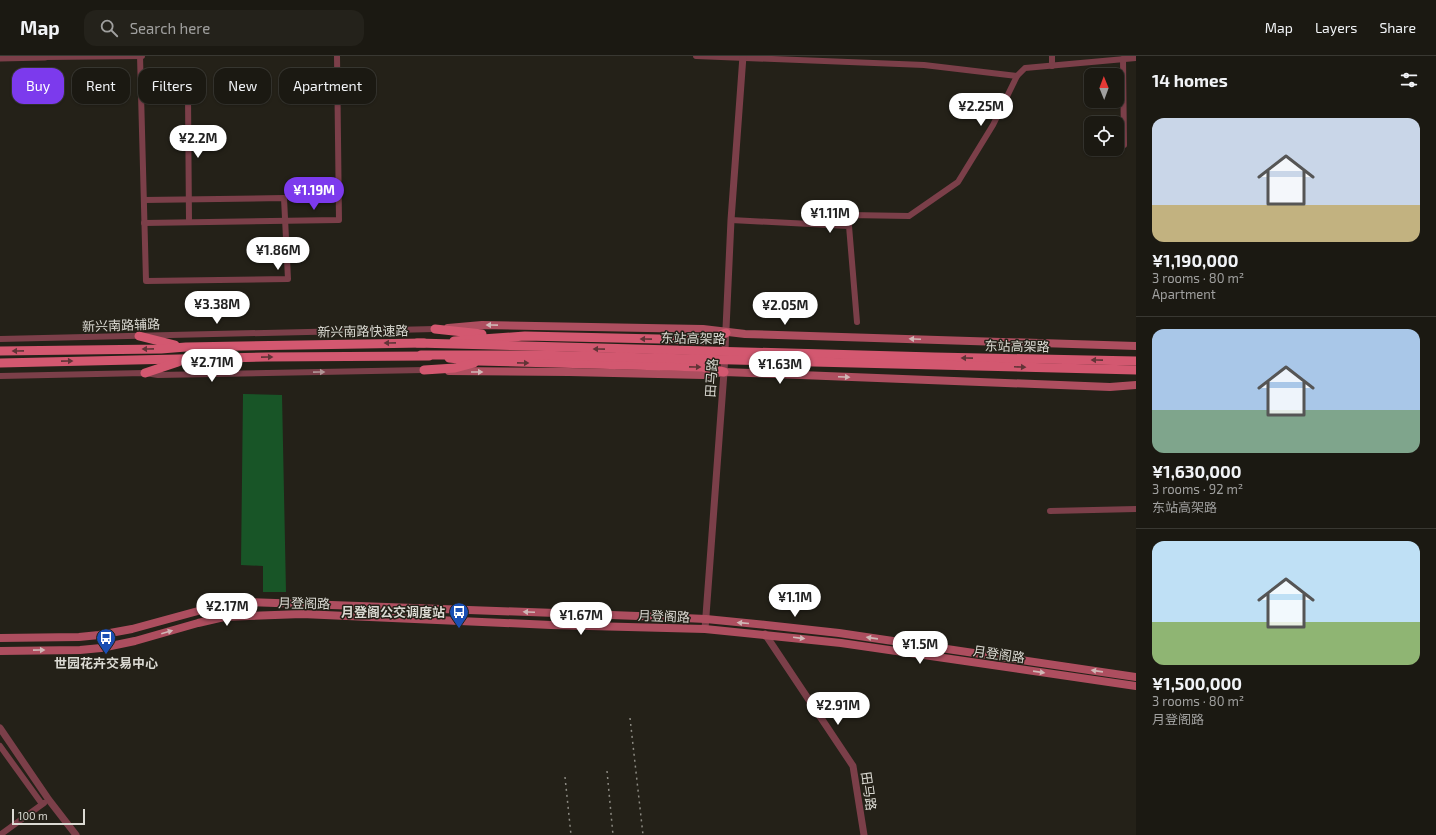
<!DOCTYPE html>
<meta charset="utf-8">
<style>
:root{--surface:#1b1912;--page:#24221b;--text:#f1f3f6;--muted:#a0a09f;--line:#393832;--accent:#7c3aed}
body{margin:0;font-family:"Exo 2","Noto Sans SC",sans-serif;background:var(--page);color:var(--text);height:100vh;display:flex;flex-direction:column;font-size:15px;white-space:nowrap}
*{box-sizing:border-box;margin:0}
p{font-size:13px;color:var(--muted)}
.icon{flex:none;width:22px;height:22px;fill:none;stroke:currentColor;stroke-width:2;stroke-linecap:round;stroke-linejoin:round}
.map{position:relative;flex:1;overflow:hidden}
.drawer{display:flex;flex-direction:column;background:var(--surface);width:300px}
.drawer>*{flex:none}
.guide{position:absolute;left:12px;top:12px;width:380px;height:36px;display:flex;gap:8px}
.needle{width:26px;rotate:359deg}
.fabs{position:absolute;left:1084px;top:12px;display:grid;gap:8px}
.fabs a{display:grid;place-items:center;width:40px;height:40px;border-radius:8px;background:var(--surface);box-shadow:0 1px 3px #0004,0 0 0 1px var(--line);font-size:20px}
.scale{position:absolute;left:12px;bottom:10px;width:73px;box-sizing:border-box;padding-left:4px;border:2px solid #dbdad3;border-top:0;font-size:11px;line-height:14px;white-space:nowrap;color:#dbdad3;-webkit-text-stroke:3px #242118;paint-order:stroke}
.price{position:absolute;translate:-50% -34px;padding:0 9px;border-radius:14px;background:#fff;color:#222;font-size:13px;line-height:26px;filter:drop-shadow(0 1px 2px #0008)}
.price::after{content:'';position:absolute;left:50%;top:24px;width:12px;height:9px;margin-left:-6px;background:inherit;clip-path:polygon(0 0,100% 0,50% 100%)}
.price.selected{background:var(--accent);color:#fff}
ul{padding:0;list-style:none}
li{display:grid;align-content:center;gap:8px;height:212px;padding:0 16px}
li+li{border-top:1px solid var(--line)}
li span{display:grid;place-items:center;height:124px;border-radius:12px;color:#555}
li>.icon{margin-inline-start:auto}
span .icon{width:72px;height:72px;fill:#fffc;stroke-width:1}
li b{font-size:17px}
h2{display:flex;justify-content:space-between;align-items:center;height:48px;padding:0 16px;font-size:17px}
.pill{padding:0 14px;border-radius:12px;background:var(--surface);box-shadow:0 1px 3px #0004,0 0 0 1px var(--line);font-size:14px;line-height:36px}
.pill.selected{background:var(--accent);color:#fff}
header{display:flex;align-items:center;gap:24px;box-sizing:border-box;height:56px;padding:0 20px;background:var(--surface);border-bottom:1px solid var(--line)}
header strong{font-size:19px}
nav{display:flex;gap:22px;margin-inline-start:auto;font-size:14px}
.search{width:280px;height:36px;background:var(--page);display:flex;align-items:center;gap:10px;box-sizing:border-box;padding:0 14px;border-radius:12px;color:var(--muted);font-size:15px}
main{display:flex;flex:1;min-height:0}
.map>svg:first-child{display:block}
.green{fill:#185527}
.lines{fill:none;stroke-linecap:round;stroke-linejoin:round}
.minor{stroke:#7b3f49;stroke-width:6}
.tertiary{stroke:#7b3f49;stroke-width:7}
.secondary{stroke:#ad4e5f;stroke-width:8}
.primary{stroke:#d35870;stroke-width:9}
.rail{stroke:#8c8a82;stroke-width:1.5;stroke-dasharray:2 4;stroke-linecap:butt}
.primary-bridge{stroke:#d35870;stroke-width:9}
.oneway{fill:#d0b7b6}
.oneway2{fill:#613437}
.oneway3{fill:#b09495}
.labels{text-anchor:middle;dominant-baseline:central;stroke-width:3;stroke-linejoin:round;paint-order:stroke}
.street-label{font-size:13px;fill:#dbdad3;stroke:#242118}
.poi-label{font-size:13px;font-weight:bold;fill:#dbdad3;stroke:#242118;text-anchor:end}
</style>
<header>
<strong>Map</strong>
<div class="search"><svg class="icon" aria-label="search" viewBox="0 0 24 24"><circle cx="10" cy="10" r="6"/><path d="M15 15l6 6"/></svg>Search here</div>
<nav><a>Map</a><a>Layers</a><a>Share</a></nav>
</header>
<main>
<div class="map">
<svg width="1136" height="779" viewBox="0 0 1136 779">
<rect width="100%" height="100%" fill="#242118"/>
<!-- green -->
<path class="green" d="M 243,338 L 282,339 L 286,536 L 263,536 L 263,510 L 241,509 Z"/>
<g class="lines">
<!-- minor -->
<g class="minor">
<path d="M 140,0 L 146,225 L 288,223 L 284,142 L 144,144"/>
<path d="M 696,0 L 924,9 L 1017,20"/>
<path d="M 1052,0 L 1052,10"/>
<path d="M 45,1 L 142,0"/>
<path d="M 1123,3 L 1124,89"/>
<path d="M 188,40 L 189,166"/>
<path d="M 731,164 L 849,170 L 857,266"/>
<path d="M 144,167 L 339,164 L 337,0"/>
<path d="M 849,170 L 849,159 L 909,160 L 958,126 L 993,69 L 1017,20 L 1025,12 L 1136,2"/>
<path d="M 0,283 L 435,273"/>
<path d="M 0,320 L 145,317 L 158,319 L 424,314"/>
<path d="M 1050,455 L 1136,453"/>
<path d="M 0,690 L 42,748"/>
<path d="M 0,779 L 44,747"/>
</g>
<!-- tertiary -->
<g class="tertiary">
<path d="M 0,2 L 45,1"/>
<path d="M 705,573 L 724,316 L 731,164 L 743,0"/>
<path d="M 765,578 L 853,710 L 864,779"/>
<path d="M 0,672 L 49,744 L 76,779"/>
</g>
<!-- secondary -->
<g class="secondary">
<path d="M 448,272 L 482,269 L 703,273 L 745,278 L 1136,290"/>
<path d="M 449,315 L 569,316 L 703,319 L 724,316 L 1110,331 L 1136,329"/>
<path d="M 0,582 L 79,581 L 99,579 L 132,573 L 209,552 L 231,548 L 250,546 L 304,548 L 638,560 L 706,563 L 766,569 L 839,577 L 1136,621"/>
<path d="M 0,595 L 80,594 L 101,592 L 135,585 L 198,567 L 224,561 L 302,558 L 551,569 L 705,573 L 841,587 L 1136,630"/>
</g>
<!-- primary -->
<g class="primary">
<path d="M 435,273 L 482,278"/>
<path d="M 139,280 L 175,289"/>
<path d="M 454,285 L 525,280 L 703,284 L 726,277"/>
<path d="M 0,295 L 161,293 L 186,291 L 424,287"/>
<path d="M 449,302 L 478,305 L 703,311 L 724,316"/>
<path d="M 0,307 L 266,301 L 429,300"/>
<path d="M 424,314 L 455,312 L 474,307"/>
<path d="M 145,317 L 178,306"/>
</g>
<!-- rail -->
<g class="rail">
<path d="M 630,662 L 643,779"/>
<path d="M 607,715 L 613,779"/>
<path d="M 565,721 L 571,779"/>
</g>
<!-- primary-bridge -->
<g class="primary-bridge">
<path d="M 417,287 L 934,301 L 1136,305"/>
<path d="M 421,299 L 535,299 L 1136,314"/>
</g>
</g>
<!-- one-way arrows -->
<defs><path id="oneway-solid" d="M-6-.8H1V-3.2L6.5 0L1 3.2V.8H-6Z"/></defs>
<g class="oneway">
<use href="#oneway-solid" transform="translate(492 269) rotate(-179)"/>
<use href="#oneway-solid" transform="translate(915 283) rotate(-178)"/>
<use href="#oneway-solid" transform="translate(477 316)"/>
<use href="#oneway-solid" transform="translate(844 321) rotate(2)"/>
<use href="#oneway-solid" transform="translate(529 556) rotate(-178)"/>
<use href="#oneway-solid" transform="translate(743 567) rotate(-175)"/>
<use href="#oneway-solid" transform="translate(167 576) rotate(-16)"/>
<use href="#oneway-solid" transform="translate(799 582) rotate(7)"/>
<use href="#oneway-solid" transform="translate(872 582) rotate(-172)"/>
<use href="#oneway-solid" transform="translate(39 594) rotate(-1)"/>
<use href="#oneway-solid" transform="translate(1097 615) rotate(-172)"/>
<use href="#oneway-solid" transform="translate(1039 616) rotate(8)"/>
</g>
<g class="oneway2">
<use href="#oneway-solid" transform="translate(646 283) rotate(-179)"/>
<use href="#oneway-solid" transform="translate(390 287) rotate(179)"/>
<use href="#oneway-solid" transform="translate(148 293) rotate(179)"/>
<use href="#oneway-solid" transform="translate(599 293) rotate(-179)"/>
<use href="#oneway-solid" transform="translate(18 295) rotate(179)"/>
<use href="#oneway-solid" transform="translate(267 301) rotate(-1)"/>
<use href="#oneway-solid" transform="translate(967 302) rotate(-179)"/>
<use href="#oneway-solid" transform="translate(1097 304) rotate(-179)"/>
<use href="#oneway-solid" transform="translate(67 305) rotate(-1)"/>
<use href="#oneway-solid" transform="translate(523 307) rotate(1)"/>
<use href="#oneway-solid" transform="translate(695 311) rotate(1)"/>
<use href="#oneway-solid" transform="translate(1020 311) rotate(2)"/>
</g>
<use class="oneway3" href="#oneway-solid" transform="translate(319 316) rotate(-1)"/>
<!-- icons -->
<defs>
<g id="bus-pin" transform="scale(1)"><path d="M0 17L-7.5 6A9.5 9.5 0 1 1 7.5 6Z" fill="#1a4fb4" stroke="#242118"/><path d="M-5-6H5V4H4V6H2V4H-2V6H-4V4H-5ZM-3.5-4V0h7V-4ZM-3.5 1.2v1.5H-2V1.2ZM2 1.2v1.5H3.5V1.2Z" fill="#fff"/></g>
</defs>
<g fill-rule="evenodd">
<use href="#bus-pin" x="459" y="556"/>
<use href="#bus-pin" x="106" y="582"/>
</g>
<g class="labels">
<!-- street labels -->
<g class="street-label">
<text transform="translate(121 269) rotate(-2)">新兴南路辅路</text>
<text transform="translate(363 275) rotate(-1)">新兴南路快速路</text>
<text transform="translate(693 282) rotate(1)">东站高架路</text>
<text transform="translate(1017 290) rotate(1)">东站高架路</text>
<text transform="translate(711 322) rotate(-86)">田马路</text>
<text transform="translate(304 547) rotate(1)">月登阁路</text>
<text transform="translate(664 560) rotate(2)">月登阁路</text>
<text transform="translate(999 598) rotate(8)">月登阁路</text>
<text transform="translate(869 735) rotate(82)">田马路</text>
</g>
<!-- poi labels -->
<g class="poi-label">
<text x="445" y="556">月登阁公交调度站</text>
<text x="106" y="607" text-anchor="middle">世园花卉交易中心</text>
</g>
</g>
</svg>
<div class="fabs">
<a><svg class="needle" viewBox="-14 -14 28 28"><path d="M0-13l5 13h-10z" fill="#e53935"/><path d="M0 13l5-13h-10z" fill="#a0a09f"/></svg></a>
<a><svg class="icon" aria-label="locate" viewBox="0 0 24 24"><circle cx="12" cy="12" r="6"/><path d="M12 2v4M12 18v4M2 12h4M18 12h4"/></svg></a>
</div>
<div class="scale">100 m</div>
<b class="price" style="left:981px;top:71px">¥2.25M</b>
<b class="price" style="left:198px;top:103px">¥2.2M</b>
<b class="price selected" style="left:314px;top:155px">¥1.19M</b>
<b class="price" style="left:830px;top:178px">¥1.11M</b>
<b class="price" style="left:278px;top:215px">¥1.86M</b>
<b class="price" style="left:217px;top:269px">¥3.38M</b>
<b class="price" style="left:785px;top:270px">¥2.05M</b>
<b class="price" style="left:212px;top:327px">¥2.71M</b>
<b class="price" style="left:780px;top:329px">¥1.63M</b>
<b class="price" style="left:795px;top:562px">¥1.1M</b>
<b class="price" style="left:227px;top:571px">¥2.17M</b>
<b class="price" style="left:581px;top:580px">¥1.67M</b>
<b class="price" style="left:920px;top:609px">¥1.5M</b>
<b class="price" style="left:838px;top:670px">¥2.91M</b>
<div class="guide">
<a class="pill selected">Buy</a>
<a class="pill">Rent</a>
<a class="pill">Filters</a>
<a class="pill">New</a>
<a class="pill">Apartment</a>
</div>
</div>
<section class="drawer">
<h2>14 homes<svg class="icon" aria-label="filters" viewBox="0 0 24 24"><path d="M4 7h16M4 17h16"/><circle cx="9" cy="7" r="2"/><circle cx="15" cy="17" r="2"/></svg></h2>
<ul>
<li><span style="background:linear-gradient(#c9d6e8 70%,#c2b280 0)"><svg class="icon" aria-label="home" viewBox="0 0 24 24"><path d="M3 11l9-7 9 7M6 9v11h12V9"/></svg></span><div><b>¥1,190,000</b><p>3 rooms · 80 m²</p><p>Apartment</p></div></li>
<li><span style="background:linear-gradient(#a9c7e8 65%,#7fa58c 0)"><svg class="icon" aria-label="home" viewBox="0 0 24 24"><path d="M3 11l9-7 9 7M6 9v11h12V9"/></svg></span><div><b>¥1,630,000</b><p>3 rooms · 92 m²</p><p>东站高架路</p></div></li>
<li><span style="background:linear-gradient(#bfe0f5 65%,#8fb573 0)"><svg class="icon" aria-label="home" viewBox="0 0 24 24"><path d="M3 11l9-7 9 7M6 9v11h12V9"/></svg></span><div><b>¥1,500,000</b><p>3 rooms · 80 m²</p><p>月登阁路</p></div></li>
</ul>
</section>
</main>
